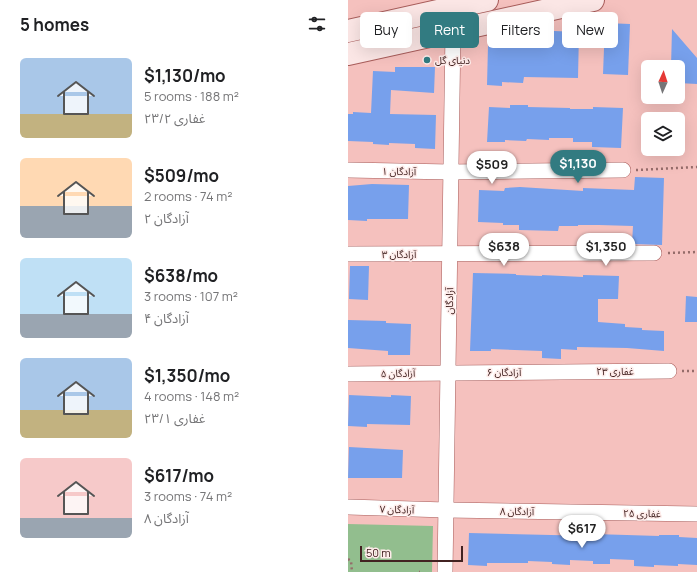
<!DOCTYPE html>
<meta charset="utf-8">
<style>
:root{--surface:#fff;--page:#f6f6f6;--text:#202124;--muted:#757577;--accent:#327b81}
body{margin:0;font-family:Manrope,"Noto Sans Arabic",sans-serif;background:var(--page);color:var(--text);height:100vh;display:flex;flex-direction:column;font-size:15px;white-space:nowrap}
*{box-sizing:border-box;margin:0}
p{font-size:13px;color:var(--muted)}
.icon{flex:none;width:22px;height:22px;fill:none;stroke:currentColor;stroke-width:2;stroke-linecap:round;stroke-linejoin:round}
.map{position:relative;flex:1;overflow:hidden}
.sheet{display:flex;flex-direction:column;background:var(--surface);width:348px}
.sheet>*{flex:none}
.hud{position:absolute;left:12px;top:12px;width:277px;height:36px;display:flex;gap:8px}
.needle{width:26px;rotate:3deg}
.fabs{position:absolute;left:293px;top:60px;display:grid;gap:8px}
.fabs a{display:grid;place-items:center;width:44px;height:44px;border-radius:6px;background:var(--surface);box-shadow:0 4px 16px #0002;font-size:20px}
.scale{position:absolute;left:12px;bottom:10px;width:103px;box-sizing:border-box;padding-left:4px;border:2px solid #422221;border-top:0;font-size:11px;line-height:14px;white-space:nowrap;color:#422221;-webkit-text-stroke:3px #feecea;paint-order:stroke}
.price{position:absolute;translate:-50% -34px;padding:0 9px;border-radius:14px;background:#fff;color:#222;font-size:13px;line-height:26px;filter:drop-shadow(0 1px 2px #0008)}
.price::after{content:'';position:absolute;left:50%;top:24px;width:12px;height:9px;margin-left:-6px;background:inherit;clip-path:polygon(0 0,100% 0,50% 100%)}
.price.on{background:var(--accent);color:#fff}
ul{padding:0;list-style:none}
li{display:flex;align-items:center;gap:12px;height:100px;padding:0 20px}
li span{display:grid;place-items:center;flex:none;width:112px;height:80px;border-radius:6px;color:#555}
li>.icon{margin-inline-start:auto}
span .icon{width:48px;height:48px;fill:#fffc;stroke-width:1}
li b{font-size:17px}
h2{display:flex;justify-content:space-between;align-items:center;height:48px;padding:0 20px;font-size:17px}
.pill{padding:0 14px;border-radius:6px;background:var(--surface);box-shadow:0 4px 16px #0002;font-size:14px;line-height:36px}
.pill.on{background:var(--accent);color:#fff}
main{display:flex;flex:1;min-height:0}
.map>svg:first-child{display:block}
.green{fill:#92be8e}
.building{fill:#77a0ec}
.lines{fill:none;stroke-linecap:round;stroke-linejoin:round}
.street-casing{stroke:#a85c5a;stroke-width:16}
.secondary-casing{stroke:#a85c5a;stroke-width:24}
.path{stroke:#956c6a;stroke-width:2.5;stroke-dasharray:2 3;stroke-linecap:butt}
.street{stroke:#fff;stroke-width:15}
.secondary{stroke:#fbe6e5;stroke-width:22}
.poi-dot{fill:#327b81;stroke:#feecea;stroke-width:1.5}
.labels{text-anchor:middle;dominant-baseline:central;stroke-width:3;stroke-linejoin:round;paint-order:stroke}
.poi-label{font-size:10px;fill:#422221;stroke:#feecea;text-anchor:start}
.street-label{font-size:10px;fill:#422221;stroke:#feecea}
</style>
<main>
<section class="sheet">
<h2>5 homes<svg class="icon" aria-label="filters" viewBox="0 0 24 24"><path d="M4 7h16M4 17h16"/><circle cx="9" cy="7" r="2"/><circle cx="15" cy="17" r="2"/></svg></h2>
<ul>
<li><span style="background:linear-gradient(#a9c7e8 70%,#c2b280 0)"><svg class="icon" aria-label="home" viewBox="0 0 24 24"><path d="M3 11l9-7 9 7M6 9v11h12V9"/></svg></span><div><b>$1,130/mo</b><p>5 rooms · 188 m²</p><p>غفاری ۲۳/۲</p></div></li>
<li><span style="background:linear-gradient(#ffd9b3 60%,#9aa5b1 0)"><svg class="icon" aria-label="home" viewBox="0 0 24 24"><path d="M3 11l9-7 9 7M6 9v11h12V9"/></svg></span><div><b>$509/mo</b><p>2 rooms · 74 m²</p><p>آزادگان ۲</p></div></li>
<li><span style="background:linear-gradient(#bfe0f5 70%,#9aa5b1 0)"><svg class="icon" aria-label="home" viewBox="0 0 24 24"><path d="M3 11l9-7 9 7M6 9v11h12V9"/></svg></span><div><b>$638/mo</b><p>3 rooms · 107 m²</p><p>آزادگان ۴</p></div></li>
<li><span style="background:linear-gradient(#a9c7e8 65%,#c2b280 0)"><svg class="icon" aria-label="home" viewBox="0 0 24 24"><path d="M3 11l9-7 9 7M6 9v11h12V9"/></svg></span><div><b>$1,350/mo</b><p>4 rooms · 148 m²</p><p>غفاری ۲۳/۱</p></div></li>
<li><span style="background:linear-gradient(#f6c9c9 75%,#9aa5b1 0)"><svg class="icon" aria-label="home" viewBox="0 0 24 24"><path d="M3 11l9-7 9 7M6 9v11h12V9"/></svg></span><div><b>$617/mo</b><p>3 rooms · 74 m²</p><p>آزادگان ۸</p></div></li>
</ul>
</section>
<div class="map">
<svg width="349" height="572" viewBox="0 0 349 572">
<rect width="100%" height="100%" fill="#f5c1be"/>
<!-- green -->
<path class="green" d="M 0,524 L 85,526 L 84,572 L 0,572 Z"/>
<!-- building -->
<g class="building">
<path d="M 257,23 L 282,24 L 280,75 L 255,74 Z"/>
<path d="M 324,29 L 349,58 L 349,84 L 330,83 L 330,67 L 323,67 Z"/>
<path d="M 206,31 L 231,32 L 230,78 L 176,77 L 175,83 L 154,82 L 154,86 L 139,85 L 140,46 L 159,47 L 159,42 L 179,43 L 179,34 L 206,35 Z"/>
<path d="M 47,67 L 87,67 L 86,93 L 43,90 L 42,114 L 88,115 L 87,149 L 67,148 L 67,144 L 41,143 L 41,145 L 25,144 L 25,142 L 0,141 L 0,114 L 5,114 L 5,112 L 23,113 L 25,71 L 47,72 Z"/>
<path d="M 162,105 L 180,105 L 180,107 L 222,108 L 222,109 L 245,109 L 245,107 L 275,108 L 273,148 L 244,147 L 244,142 L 225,142 L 225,138 L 201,138 L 201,140 L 179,139 L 178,141 L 157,140 L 157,142 L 139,142 L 141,107 L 162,108 Z"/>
<path d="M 287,177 L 316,178 L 314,245 L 284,244 L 285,226 L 251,225 L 230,225 L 230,226 L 211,226 L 210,231 L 171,230 L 171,225 L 155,225 L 155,223 L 130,222 L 131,190 L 156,191 L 157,188 L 172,187 L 235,191 L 235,188 L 286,190 Z"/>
<path d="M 24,184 L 61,185 L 60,219 L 19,219 L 19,221 L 0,220 L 0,186 Z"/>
<path d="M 2,266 L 21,266 L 20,300 L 1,299 Z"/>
<path d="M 125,273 L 168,274 L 168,275 L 194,276 L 194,275 L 235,277 L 235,275 L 271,276 L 270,299 L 250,299 L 250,322 L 277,324 L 277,327 L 294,328 L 294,330 L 316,331 L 316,351 L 279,348 L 229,347 L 229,350 L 213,349 L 213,359 L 194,358 L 194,351 L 143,349 L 143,351 L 122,351 Z"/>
<path d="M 338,296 L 349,297 L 349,322 L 337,322 Z"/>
<path d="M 0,320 L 38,321 L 38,323 L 63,324 L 62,355 L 40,355 L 40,351 L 0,348 Z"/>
<path d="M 1,395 L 43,397 L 43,395 L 63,396 L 62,425 L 19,424 L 19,427 L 0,426 Z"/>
<path d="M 1,447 L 55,450 L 54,478 L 0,478 Z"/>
<path d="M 121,533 L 246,536 L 246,534 L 311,536 L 311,535 L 331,535 L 331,537 L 349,538 L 349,565 L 330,564 L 330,566 L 306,565 L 306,567 L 286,566 L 286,560 L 262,559 L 262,564 L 245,564 L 245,561 L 222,560 L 222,565 L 204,564 L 204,562 L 180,561 L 180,563 L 139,563 L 139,566 L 120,565 Z"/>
</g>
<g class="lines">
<!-- street casing -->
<g class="street-casing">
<g id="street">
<path d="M 0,170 L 103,172 L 275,170"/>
<path d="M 0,254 L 306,253"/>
<path d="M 0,374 L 321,371"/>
<path d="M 0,507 L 98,510 L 349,514"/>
<path d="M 97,572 L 105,30"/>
</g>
</g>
<!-- secondary casing -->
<g class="secondary-casing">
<g id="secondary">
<path d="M 0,31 L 139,0"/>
<path d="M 0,54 L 245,0"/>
</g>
</g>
<!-- path -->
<g class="path">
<path d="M 288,170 L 349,167"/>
<path d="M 320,253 L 349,252"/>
<path d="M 334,371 L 349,371"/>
<path d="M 0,559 L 3,561 L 4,572"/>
<path d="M 71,572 L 72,572"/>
</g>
<!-- street -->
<use href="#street" class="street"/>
<!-- secondary -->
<use href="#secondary" class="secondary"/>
</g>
<!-- markers -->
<circle class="poi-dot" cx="79" cy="60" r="4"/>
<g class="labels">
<!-- poi labels -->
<g class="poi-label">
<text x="87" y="60">دنیای گل</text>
</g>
<!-- street labels -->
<g class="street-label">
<text transform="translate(51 171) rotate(1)">آزادگان ۱</text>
<text x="51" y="254">آزادگان ۳</text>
<text transform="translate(101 301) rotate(-89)">آزادگان</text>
<text x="267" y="371">غفاری ۲۳</text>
<text x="156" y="372">آزادگان ۶</text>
<text transform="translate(50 373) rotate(-1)">آزادگان ۵</text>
<text transform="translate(49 509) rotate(2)">آزادگان ۷</text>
<text transform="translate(169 511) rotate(1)">آزادگان ۸</text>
<text transform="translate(294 513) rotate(1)">غفاری ۲۵</text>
</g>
</g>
</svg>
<div class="fabs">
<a><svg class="needle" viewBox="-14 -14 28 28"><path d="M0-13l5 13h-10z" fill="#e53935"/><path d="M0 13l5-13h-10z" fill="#757577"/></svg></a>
<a><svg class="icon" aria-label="layers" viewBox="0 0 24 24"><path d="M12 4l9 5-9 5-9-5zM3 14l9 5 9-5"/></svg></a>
</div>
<div class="scale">50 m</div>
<b class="price on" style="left:230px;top:184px">$1,130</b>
<b class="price" style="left:144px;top:185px">$509</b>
<b class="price" style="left:156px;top:267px">$638</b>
<b class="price" style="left:258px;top:267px">$1,350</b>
<b class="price" style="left:234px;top:549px">$617</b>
<div class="hud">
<a class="pill">Buy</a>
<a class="pill on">Rent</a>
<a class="pill">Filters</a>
<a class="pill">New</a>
</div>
</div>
</main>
